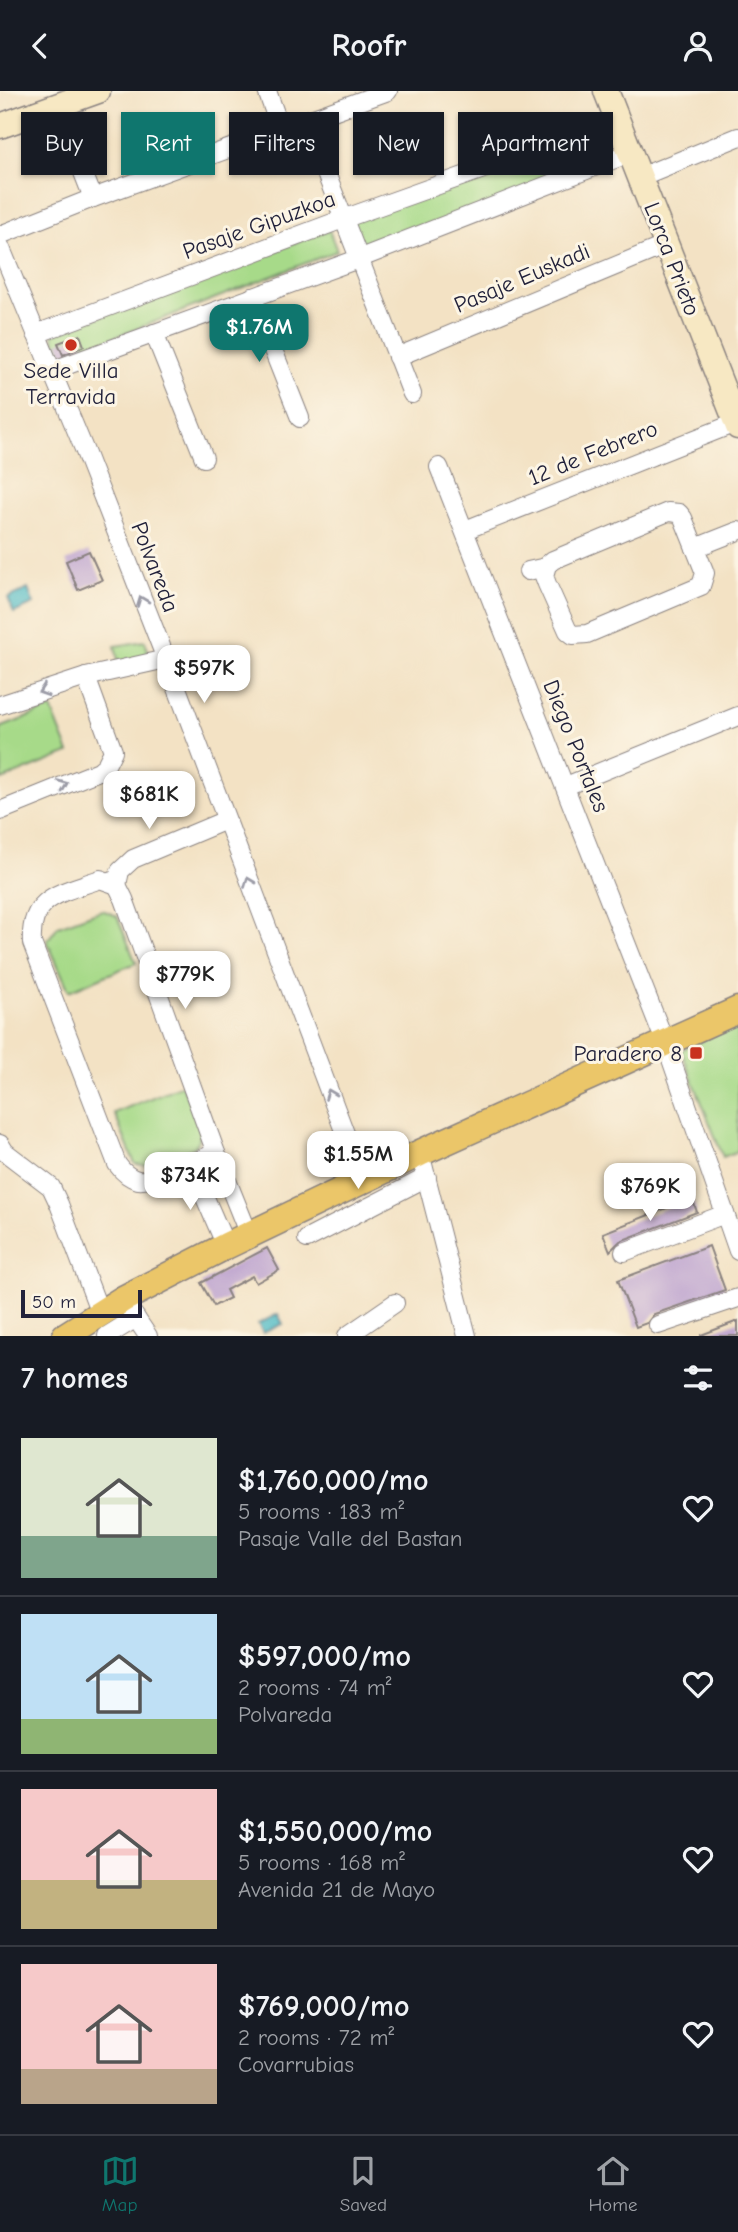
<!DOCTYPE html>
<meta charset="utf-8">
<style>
:root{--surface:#171b24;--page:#242831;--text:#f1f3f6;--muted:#9ea1a6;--line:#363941;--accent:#0f766e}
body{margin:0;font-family:"Comic Neue",sans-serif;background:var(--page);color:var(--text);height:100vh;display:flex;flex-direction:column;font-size:26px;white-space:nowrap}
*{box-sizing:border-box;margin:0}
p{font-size:23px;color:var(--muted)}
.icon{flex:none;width:38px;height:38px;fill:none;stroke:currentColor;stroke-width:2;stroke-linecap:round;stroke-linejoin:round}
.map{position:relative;height:1245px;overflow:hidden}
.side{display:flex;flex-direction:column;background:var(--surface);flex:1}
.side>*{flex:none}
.banner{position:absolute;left:21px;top:21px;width:696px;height:63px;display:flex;gap:14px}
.scale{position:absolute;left:21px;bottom:18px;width:121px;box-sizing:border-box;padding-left:7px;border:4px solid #22223b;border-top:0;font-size:19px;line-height:24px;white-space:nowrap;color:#22223b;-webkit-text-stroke:5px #fcf5e5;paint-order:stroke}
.price{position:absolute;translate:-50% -60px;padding:0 16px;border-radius:14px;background:#fff;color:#222;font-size:23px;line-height:46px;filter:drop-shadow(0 2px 4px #0008)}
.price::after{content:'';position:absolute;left:50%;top:42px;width:21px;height:16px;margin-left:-10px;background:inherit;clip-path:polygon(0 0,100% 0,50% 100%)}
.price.selected{background:var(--accent);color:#fff}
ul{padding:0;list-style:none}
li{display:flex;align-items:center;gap:21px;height:175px;padding:0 21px}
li+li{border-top:2px solid var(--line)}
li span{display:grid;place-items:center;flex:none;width:196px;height:140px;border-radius:0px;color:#555}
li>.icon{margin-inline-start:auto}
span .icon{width:84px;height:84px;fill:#fffc;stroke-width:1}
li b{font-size:30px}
h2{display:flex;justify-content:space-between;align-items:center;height:84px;padding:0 21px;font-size:30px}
.tag{padding:0 24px;border-radius:0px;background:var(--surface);box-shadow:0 2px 5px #0004;font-size:24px;line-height:63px}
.tag.selected{background:var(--accent);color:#fff}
header{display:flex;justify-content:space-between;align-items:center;height:91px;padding:0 21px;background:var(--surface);font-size:32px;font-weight:800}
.tab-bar{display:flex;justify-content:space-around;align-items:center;height:98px;border-top:2px solid var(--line);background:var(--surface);font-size:19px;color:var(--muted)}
.tab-bar a{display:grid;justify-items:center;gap:4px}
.tab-bar .selected{color:var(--accent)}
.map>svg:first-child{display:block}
.green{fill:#a7da89;stroke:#647e62;stroke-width:2}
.water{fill:#4cbac5;stroke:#376e80;stroke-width:2}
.building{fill:#c1a8d0}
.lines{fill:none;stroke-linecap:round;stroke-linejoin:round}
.minor-casing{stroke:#8a8280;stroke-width:20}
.secondary-casing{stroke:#8a8280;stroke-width:27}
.primary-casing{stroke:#8a8280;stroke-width:29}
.minor{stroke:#fff;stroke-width:18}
.secondary{stroke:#f7e8c3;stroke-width:24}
.primary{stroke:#ebc669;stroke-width:26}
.oneway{stroke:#9c9ca7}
.poi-dot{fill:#c8321e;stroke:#fcf5e5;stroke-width:2.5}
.labels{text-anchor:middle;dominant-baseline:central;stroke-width:6;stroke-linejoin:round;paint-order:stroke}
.street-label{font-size:23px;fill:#22223b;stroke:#fcf5e5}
.poi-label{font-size:23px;fill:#22223b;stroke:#fcf5e5}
</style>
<header><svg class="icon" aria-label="back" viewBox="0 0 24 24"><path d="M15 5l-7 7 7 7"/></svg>Roofr<svg class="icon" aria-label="person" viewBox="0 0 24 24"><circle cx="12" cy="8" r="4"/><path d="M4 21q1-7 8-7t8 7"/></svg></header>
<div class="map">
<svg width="738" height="1245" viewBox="0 0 738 1245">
<rect width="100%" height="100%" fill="#fcf5e5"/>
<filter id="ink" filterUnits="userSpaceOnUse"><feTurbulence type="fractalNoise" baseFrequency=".0143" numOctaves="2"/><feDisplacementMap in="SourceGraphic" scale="14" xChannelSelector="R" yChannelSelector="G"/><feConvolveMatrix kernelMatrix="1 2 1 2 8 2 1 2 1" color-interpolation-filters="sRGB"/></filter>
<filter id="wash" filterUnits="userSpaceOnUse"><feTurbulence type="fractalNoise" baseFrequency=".00686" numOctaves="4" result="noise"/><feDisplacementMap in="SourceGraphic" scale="28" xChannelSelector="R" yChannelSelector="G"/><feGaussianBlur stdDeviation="1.57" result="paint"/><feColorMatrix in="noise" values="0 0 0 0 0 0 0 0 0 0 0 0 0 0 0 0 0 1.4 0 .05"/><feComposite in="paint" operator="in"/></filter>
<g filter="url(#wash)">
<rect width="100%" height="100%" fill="#f3e2c4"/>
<!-- green -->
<g class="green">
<path d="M 618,30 L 630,62 L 358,168 L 343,128 Z"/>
<path d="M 329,139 L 337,160 L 59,268 L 53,243 Z"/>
<path d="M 145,550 L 153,577 L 121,583 L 115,555 Z"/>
<path d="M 51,617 L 69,662 L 2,689 L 0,637 Z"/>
<path d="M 102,819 L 117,825 L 136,872 L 69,900 L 47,850 L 58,835 Z"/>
<path d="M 738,932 L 738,1060 L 723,1066 L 681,959 Z"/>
<path d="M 182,994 L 201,1041 L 195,1056 L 152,1075 L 135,1073 L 114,1022 Z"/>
</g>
<!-- water -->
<g class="water">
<path d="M 28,498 L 34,513 L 14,522 L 8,507 Z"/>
<path d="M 278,1223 L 283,1233 L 263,1242 L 258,1233 Z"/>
</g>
<g id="blocks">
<!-- building -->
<g class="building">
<path d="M 80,244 L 84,255 L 63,264 L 58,252 Z"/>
<path d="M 89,460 L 102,489 L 78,499 L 66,470 Z"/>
<path d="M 692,1107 L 697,1121 L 620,1150 L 610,1160 L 603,1142 Z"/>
<path d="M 709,1155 L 725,1199 L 654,1223 L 647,1232 L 636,1236 L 618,1189 Z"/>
<path d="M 267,1157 L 279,1179 L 256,1192 L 252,1185 L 226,1199 L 230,1207 L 214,1215 L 201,1192 Z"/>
<path d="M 738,1230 L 738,1245 L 701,1245 L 701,1244 Z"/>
</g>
</g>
</g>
<g filter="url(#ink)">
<use href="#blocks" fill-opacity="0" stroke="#8a8280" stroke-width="2"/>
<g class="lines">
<!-- minor casing -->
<g class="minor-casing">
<g id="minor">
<path d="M 267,0 L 281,39"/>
<path d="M 306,31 L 412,303"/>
<path d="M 172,34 L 187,73"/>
<path d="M 77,66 L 93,107"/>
<path d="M 640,86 L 738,46"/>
<path d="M 0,144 L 93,107 L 388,0"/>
<path d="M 0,155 L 84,358 L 166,568 L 363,1090"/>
<path d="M 252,206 L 300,327"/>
<path d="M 154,242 L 204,367"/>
<path d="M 36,243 L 343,128 L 618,30"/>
<path d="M 397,266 L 666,154"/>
<path d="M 51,280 L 358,168 L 630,62"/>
<path d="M 439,376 L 665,951 L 738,1160"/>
<path d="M 668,421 L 679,422 L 683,427 L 705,482 L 701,495 L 587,543 L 573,544 L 568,540 L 547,493 L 544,485 L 547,474 L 553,469 Z"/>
<path d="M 465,439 L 738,331"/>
<path d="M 695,457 L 738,440"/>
<path d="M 528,480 L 546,476"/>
<path d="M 0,614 L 86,586 L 166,568"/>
<path d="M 566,695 L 738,625"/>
<path d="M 0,720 L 99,680 L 106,674 L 113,660 L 86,586"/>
<path d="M 117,794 L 100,788 C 63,802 29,804 32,852 L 117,1073 C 122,1080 129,1087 138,1089 C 152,1092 200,1068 216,1062"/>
<path d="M 117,794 L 124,808 L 216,1062 L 249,1144"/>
<path d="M 117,794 L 120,780 L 133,768 L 226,729"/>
<path d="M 0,1053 L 5,1061 L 51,1096 L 59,1113 L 100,1222"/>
<path d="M 420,1062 L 467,1245"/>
<path d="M 190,1072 L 226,1155"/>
<path d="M 307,1148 L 427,1086"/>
<path d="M 624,1161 L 725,1123"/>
<path d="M 123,1208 L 148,1245"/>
<path d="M 658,1234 L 738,1207"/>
<path d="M 107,1245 L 136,1227"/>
<path d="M 347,1245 L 395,1212"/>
</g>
</g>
<!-- secondary casing -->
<g class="secondary-casing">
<g id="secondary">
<path d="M 606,0 L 738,336"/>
<path d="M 0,35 L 98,0"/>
</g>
</g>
<!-- primary casing -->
<g class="primary-casing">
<path id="primary" d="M 65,1245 L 123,1208 L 226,1155 L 420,1062 L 738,919"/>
</g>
<!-- minor -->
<use href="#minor" class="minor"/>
<!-- secondary -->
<use href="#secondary" class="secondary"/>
<!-- primary -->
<use href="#primary" class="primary"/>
</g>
<!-- one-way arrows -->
<defs><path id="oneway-chevron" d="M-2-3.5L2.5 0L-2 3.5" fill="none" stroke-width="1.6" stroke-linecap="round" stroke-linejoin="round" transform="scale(1.75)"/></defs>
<g class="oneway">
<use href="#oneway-chevron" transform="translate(142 510) rotate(-111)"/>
<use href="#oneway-chevron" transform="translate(43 600) rotate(162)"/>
<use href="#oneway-chevron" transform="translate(63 694) rotate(-22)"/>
<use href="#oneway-chevron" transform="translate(249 791) rotate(-111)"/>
<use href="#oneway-chevron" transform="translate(330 1003) rotate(-111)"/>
</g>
</g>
<!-- markers -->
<g class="poi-dot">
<circle cx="71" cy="254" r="7"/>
<rect x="689" y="955" width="14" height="14" rx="3.5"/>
</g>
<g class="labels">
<!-- street labels -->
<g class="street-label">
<text transform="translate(259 134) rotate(-20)">Pasaje Gipuzkoa</text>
<text transform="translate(672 168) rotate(69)">Lorca Prieto</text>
<text transform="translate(522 187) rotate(-23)">Pasaje Euskadi</text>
<text transform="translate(593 362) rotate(-22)">12 de Febrero</text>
<text transform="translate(155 476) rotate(69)">Polvareda</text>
<text transform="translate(576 655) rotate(68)">Diego Portales</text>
</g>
<!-- poi labels -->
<g class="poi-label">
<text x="71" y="279">Sede Villa<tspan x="71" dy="26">Terravida</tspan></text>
<text x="682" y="962" text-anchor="end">Paradero 8</text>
</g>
</g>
</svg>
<div class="scale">50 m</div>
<b class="price selected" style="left:259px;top:273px">$1.76M</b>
<b class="price" style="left:204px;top:614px">$597K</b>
<b class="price" style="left:149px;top:740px">$681K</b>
<b class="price" style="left:185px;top:920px">$779K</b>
<b class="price" style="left:358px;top:1100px">$1.55M</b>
<b class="price" style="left:190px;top:1121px">$734K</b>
<b class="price" style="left:650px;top:1132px">$769K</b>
<div class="banner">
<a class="tag">Buy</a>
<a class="tag selected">Rent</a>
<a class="tag">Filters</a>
<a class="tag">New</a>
<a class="tag">Apartment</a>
</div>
</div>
<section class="side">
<h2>7 homes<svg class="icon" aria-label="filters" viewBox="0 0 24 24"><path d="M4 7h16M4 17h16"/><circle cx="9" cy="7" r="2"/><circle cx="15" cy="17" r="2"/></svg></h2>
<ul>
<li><span style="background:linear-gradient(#dfe7d0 70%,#7fa58c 0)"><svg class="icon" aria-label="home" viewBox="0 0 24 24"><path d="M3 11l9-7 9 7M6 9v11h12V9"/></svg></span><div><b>$1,760,000/mo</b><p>5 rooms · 183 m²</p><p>Pasaje Valle del Bastan</p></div><svg class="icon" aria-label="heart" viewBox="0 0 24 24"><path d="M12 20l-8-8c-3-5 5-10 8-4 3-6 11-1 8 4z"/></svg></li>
<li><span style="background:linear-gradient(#bfe0f5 75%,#8fb573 0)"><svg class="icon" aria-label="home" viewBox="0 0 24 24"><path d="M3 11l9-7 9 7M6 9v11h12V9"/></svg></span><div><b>$597,000/mo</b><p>2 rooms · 74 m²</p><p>Polvareda</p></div><svg class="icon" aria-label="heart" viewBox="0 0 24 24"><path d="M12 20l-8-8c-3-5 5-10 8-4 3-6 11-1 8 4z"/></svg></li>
<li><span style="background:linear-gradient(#f6c9c9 65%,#c2b280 0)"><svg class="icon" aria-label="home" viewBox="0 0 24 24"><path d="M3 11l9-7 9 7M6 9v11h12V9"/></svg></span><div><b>$1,550,000/mo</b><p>5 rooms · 168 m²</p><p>Avenida 21 de Mayo</p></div><svg class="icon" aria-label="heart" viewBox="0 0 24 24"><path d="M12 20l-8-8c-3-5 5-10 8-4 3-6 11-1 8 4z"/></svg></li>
<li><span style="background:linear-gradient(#f6c9c9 75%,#b9a48a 0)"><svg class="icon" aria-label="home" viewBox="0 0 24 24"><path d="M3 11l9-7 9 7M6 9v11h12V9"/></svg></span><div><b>$769,000/mo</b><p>2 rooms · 72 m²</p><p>Covarrubias</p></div><svg class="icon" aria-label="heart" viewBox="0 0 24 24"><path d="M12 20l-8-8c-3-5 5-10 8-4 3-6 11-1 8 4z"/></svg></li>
</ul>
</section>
<nav class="tab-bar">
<a class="selected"><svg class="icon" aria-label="map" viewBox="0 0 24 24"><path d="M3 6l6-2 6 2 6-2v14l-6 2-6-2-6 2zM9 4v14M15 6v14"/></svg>Map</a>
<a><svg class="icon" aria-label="saved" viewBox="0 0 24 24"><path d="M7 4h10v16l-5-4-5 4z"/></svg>Saved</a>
<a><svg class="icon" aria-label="home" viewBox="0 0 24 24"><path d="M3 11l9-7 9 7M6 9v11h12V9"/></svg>Home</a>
</nav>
